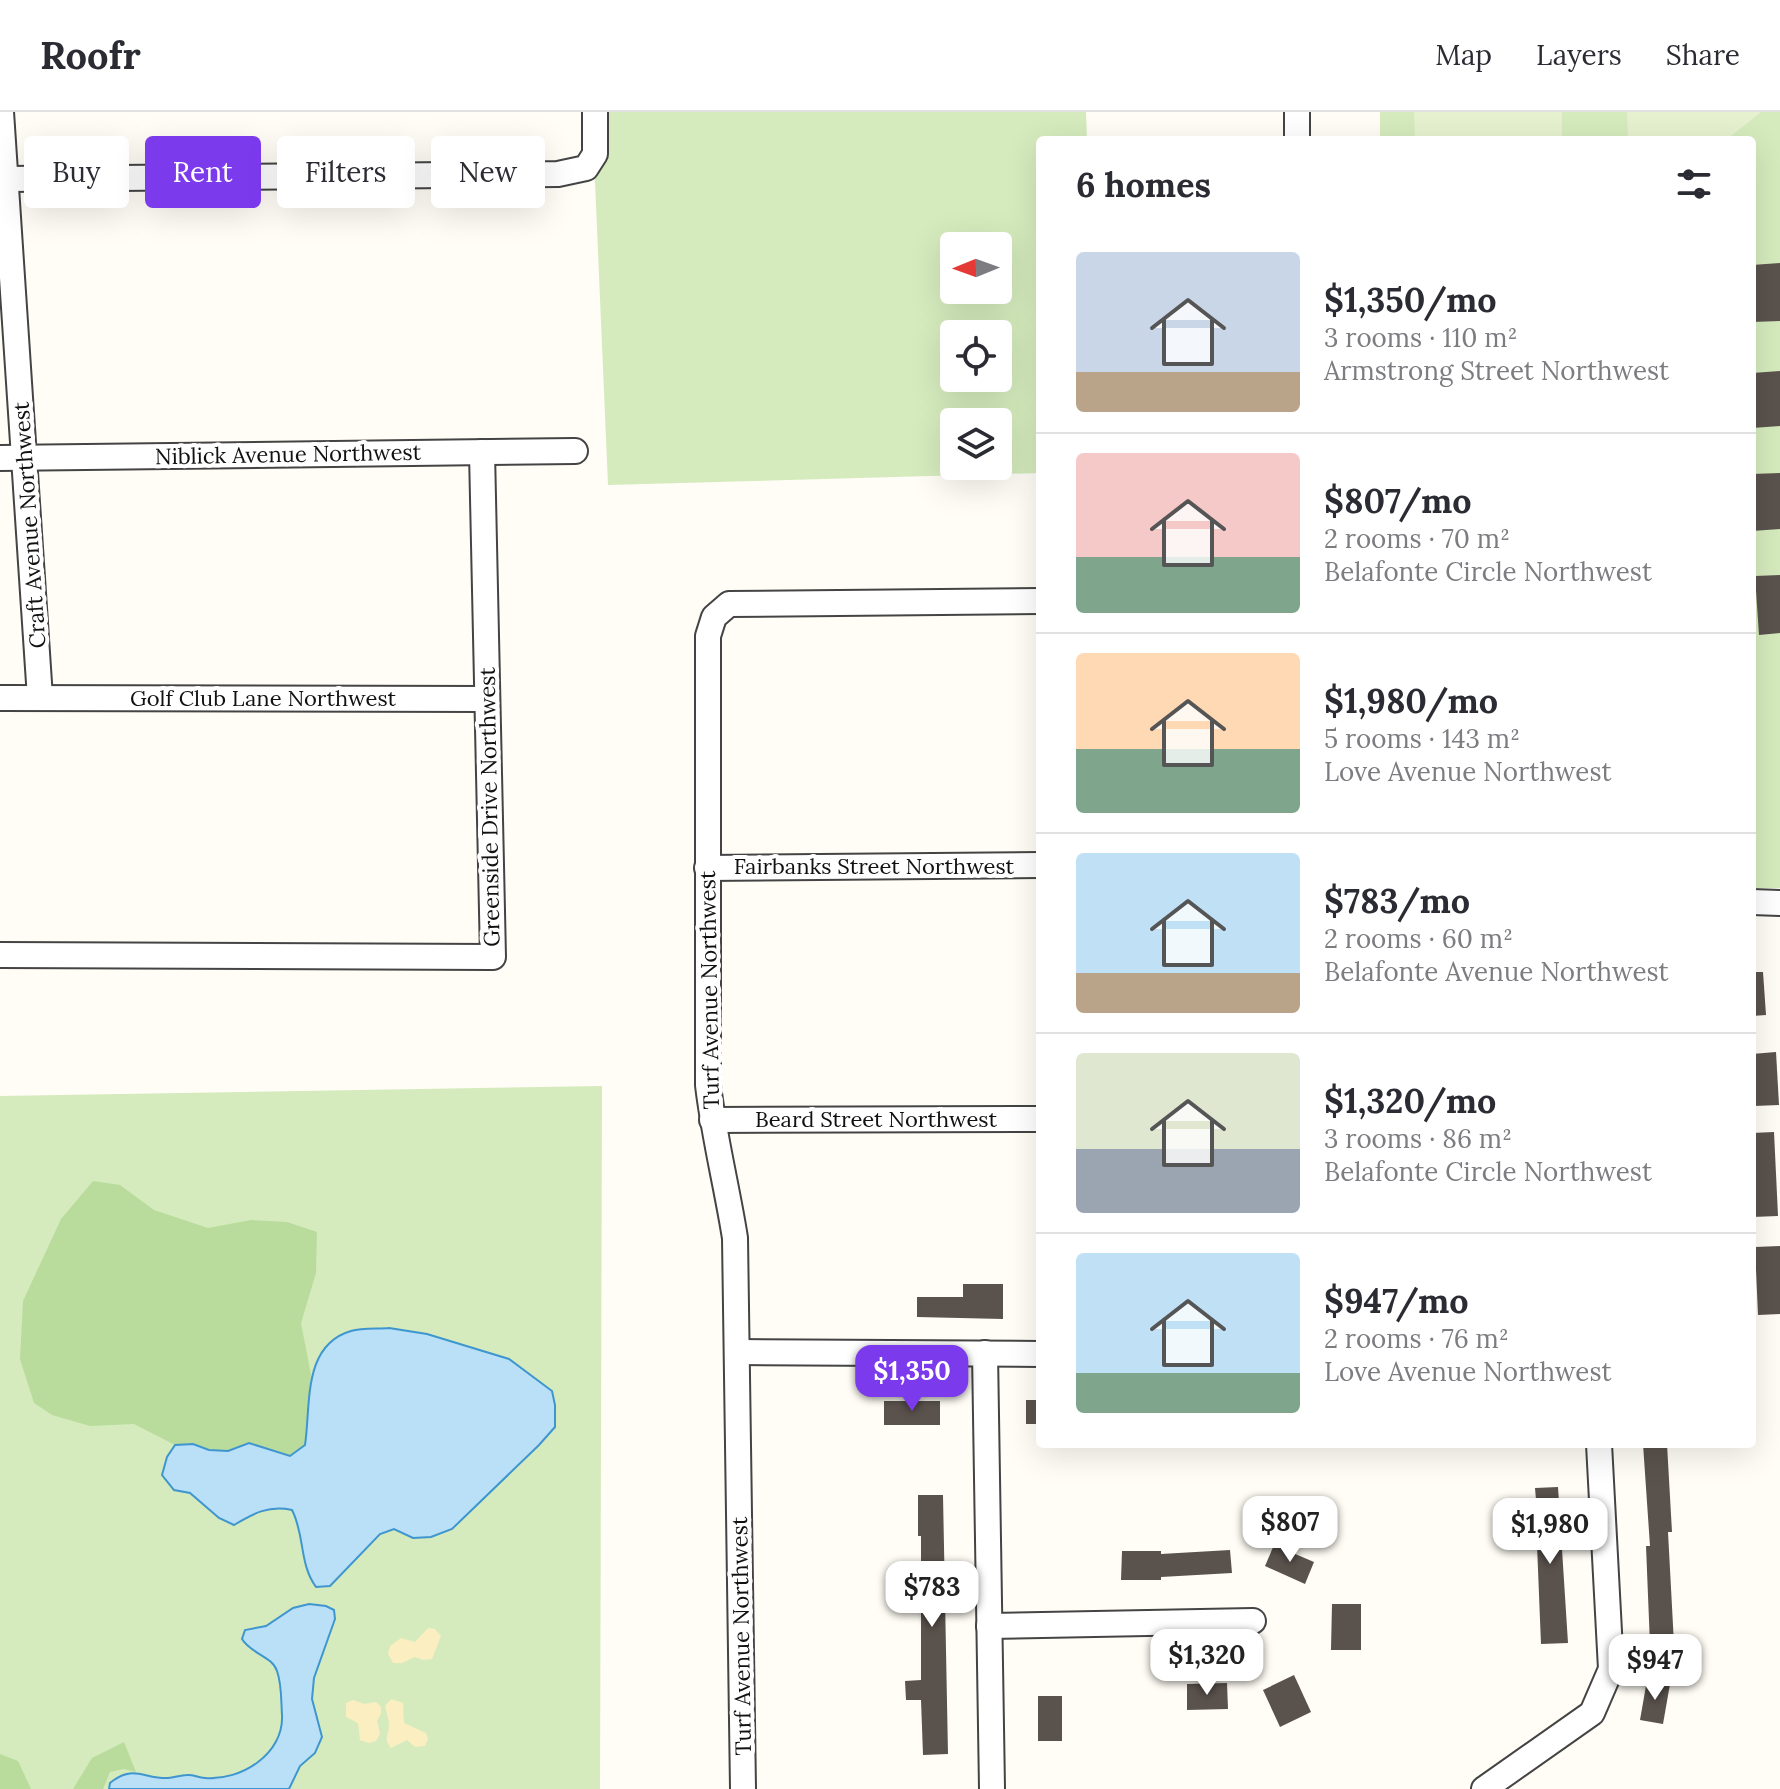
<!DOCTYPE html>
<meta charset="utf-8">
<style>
:root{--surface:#fff;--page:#f7f7f7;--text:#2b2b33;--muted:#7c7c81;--line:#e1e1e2;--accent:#7c3aed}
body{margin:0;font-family:Lora,serif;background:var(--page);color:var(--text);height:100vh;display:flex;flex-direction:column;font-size:30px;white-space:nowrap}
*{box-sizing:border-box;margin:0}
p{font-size:26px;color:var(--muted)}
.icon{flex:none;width:44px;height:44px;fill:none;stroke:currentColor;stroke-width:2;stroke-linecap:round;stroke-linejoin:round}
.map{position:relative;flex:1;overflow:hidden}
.panel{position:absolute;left:1036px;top:24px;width:720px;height:1312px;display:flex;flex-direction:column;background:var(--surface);border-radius:8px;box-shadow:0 8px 32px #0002}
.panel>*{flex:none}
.guide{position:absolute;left:24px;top:24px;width:760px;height:72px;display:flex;gap:16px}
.needle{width:52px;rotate:269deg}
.fabs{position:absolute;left:940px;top:120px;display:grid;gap:16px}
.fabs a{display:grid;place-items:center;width:72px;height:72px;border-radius:8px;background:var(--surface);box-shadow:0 8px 32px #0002;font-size:40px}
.price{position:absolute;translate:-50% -68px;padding:0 18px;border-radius:16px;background:#fff;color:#222;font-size:26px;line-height:52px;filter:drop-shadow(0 2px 4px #0008)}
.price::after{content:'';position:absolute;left:50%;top:48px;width:24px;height:18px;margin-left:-12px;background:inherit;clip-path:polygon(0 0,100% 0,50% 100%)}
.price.selected{background:var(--accent);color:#fff}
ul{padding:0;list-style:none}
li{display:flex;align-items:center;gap:24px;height:200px;padding:0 40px}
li+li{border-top:2px solid var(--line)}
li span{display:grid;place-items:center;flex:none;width:224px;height:160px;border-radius:8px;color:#555}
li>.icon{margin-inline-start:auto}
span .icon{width:96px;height:96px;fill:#fffc;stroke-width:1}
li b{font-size:34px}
h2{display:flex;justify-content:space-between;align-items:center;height:96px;padding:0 40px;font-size:34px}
.pill{padding:0 28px;border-radius:8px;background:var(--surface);box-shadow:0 8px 32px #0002;font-size:28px;line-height:72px}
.pill.selected{background:var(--accent);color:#fff}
header{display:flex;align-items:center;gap:48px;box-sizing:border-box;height:112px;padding:0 40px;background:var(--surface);border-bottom:2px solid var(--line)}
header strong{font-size:38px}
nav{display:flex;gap:44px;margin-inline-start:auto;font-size:28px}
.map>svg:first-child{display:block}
.green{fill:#d5ebbd;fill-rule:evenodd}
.forest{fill:#b9dc9c}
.sand{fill:#fbeec1}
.pitch{fill:#e6f2cf}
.water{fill:#b9e0f7;stroke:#3f96cf;stroke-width:2}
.building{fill:#5a524d}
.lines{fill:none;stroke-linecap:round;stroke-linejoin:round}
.minor-casing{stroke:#444;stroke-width:28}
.minor{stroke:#fff;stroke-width:24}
.labels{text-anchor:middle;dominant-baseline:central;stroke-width:8;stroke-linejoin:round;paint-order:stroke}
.street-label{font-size:22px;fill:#111;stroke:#fff}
</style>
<header>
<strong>Roofr</strong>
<nav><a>Map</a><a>Layers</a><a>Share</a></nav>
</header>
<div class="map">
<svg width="1780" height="1677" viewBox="0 0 1780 1677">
<rect width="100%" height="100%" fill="#fffdf5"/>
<!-- green -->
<g class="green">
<path d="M 592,0 L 1086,0 L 1087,28 L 1040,28 L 1040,361 L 608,373 ZM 954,134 L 998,134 L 998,178 L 954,178 ZM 954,222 L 998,222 L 998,266 L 954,266 ZM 954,310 L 998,310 L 998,354 L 954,354 Z"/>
<path d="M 1380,0 L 1780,0 L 1780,776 L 1752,776 L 1752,28 L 1380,28 Z"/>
<path d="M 602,974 L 600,1677 L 0,1677 L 0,984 Z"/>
</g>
<!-- forest -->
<g class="forest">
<path d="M 93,1069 L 120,1073 L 154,1098 L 208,1116 L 251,1108 L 287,1110 L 317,1120 L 316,1161 L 301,1211 L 311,1263 L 305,1334 L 290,1344 L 249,1331 L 228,1339 L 209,1338 L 193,1332 L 175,1333 L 134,1312 L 90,1314 L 52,1303 L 34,1291 L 20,1247 L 23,1189 L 61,1107 Z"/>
<path d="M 124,1630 L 136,1660 L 124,1657 L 110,1660 L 103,1677 L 73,1677 L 92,1646 Z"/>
<path d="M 0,1642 L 18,1649 L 31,1677 L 0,1677 Z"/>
</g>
<!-- sand -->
<g class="sand">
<path d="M 428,1516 L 435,1517 L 441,1524 L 432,1547 L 423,1548 L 415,1545 L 402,1551 L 393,1551 L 388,1542 L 390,1534 L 401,1526 L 415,1530 Z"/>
<path d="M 391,1587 L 403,1591 L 404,1611 L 426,1621 L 428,1627 L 425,1634 L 415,1635 L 407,1628 L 391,1636 C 383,1626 389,1623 389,1613 C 389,1607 386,1600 385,1594 Z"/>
<path d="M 353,1588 L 364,1592 L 376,1590 L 381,1595 L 381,1602 L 377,1609 L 380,1622 L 376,1629 L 369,1631 L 360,1628 L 358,1611 L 346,1605 L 346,1591 Z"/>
</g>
<!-- pitch -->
<g class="pitch">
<path d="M 1414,0 L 1562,0 L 1562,28 L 1415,28 Z"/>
<path d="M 1627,0 L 1761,0 L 1726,28 L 1628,28 Z"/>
</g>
<!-- water -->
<g class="water">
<path d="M 389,1216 L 427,1222 L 509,1247 L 552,1279 L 555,1293 L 555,1315 L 539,1333 L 452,1417 L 431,1425 L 413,1426 L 394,1417 L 380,1422 L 330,1474 L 316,1475 C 299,1452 305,1423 292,1398 C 269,1393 254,1401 234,1413 L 219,1406 L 190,1381 L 174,1378 L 162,1363 L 167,1345 L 175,1333 L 193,1332 L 209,1338 L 228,1339 L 249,1331 L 290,1344 L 305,1333 C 311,1294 302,1233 351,1219 C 362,1216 377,1217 389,1216 Z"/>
<path d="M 309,1492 L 326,1494 L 334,1498 L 335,1507 L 314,1566 L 312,1587 L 322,1625 L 315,1641 L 300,1654 L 289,1677 L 109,1677 L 110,1671 C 133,1652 144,1667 168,1666 C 174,1666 180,1663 187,1663 C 193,1662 198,1666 205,1666 C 241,1669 284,1642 282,1603 C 281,1589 282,1573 277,1559 C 272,1544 251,1542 242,1527 L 245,1518 L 266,1514 L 293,1496 Z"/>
</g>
<!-- building -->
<g class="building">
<path d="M 1780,151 L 1780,209 L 1752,210 L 1752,153 Z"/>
<path d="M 1780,259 L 1780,314 L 1752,316 L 1752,261 Z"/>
<path d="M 1780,361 L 1780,417 L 1752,419 L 1752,362 Z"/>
<path d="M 1780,463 L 1780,521 L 1759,523 L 1755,464 Z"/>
<path d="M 1752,860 L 1763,860 L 1766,903 L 1752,904 Z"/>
<path d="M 1776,940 L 1779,993 L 1754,994 L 1752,942 Z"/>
<path d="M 1774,1020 L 1778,1104 L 1752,1105 L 1752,1021 Z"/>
<path d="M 1780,1134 L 1780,1202 L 1758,1203 L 1755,1135 Z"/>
<path d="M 963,1172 L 1003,1172 L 1003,1207 L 917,1205 L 917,1185 L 963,1185 Z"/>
<rect x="1026" y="1288" width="14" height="24"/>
<rect x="884" y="1289" width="56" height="24"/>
<path d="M 1643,1332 L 1667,1332 L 1672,1420 L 1668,1420 L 1674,1532 L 1650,1533 L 1646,1434 L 1650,1434 Z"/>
<path d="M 1558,1375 L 1568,1531 L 1541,1532 L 1536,1408 L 1529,1408 L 1528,1388 L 1536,1388 L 1535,1376 Z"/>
<path d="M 918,1383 L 943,1383 L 948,1642 L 923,1643 L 921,1588 L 906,1588 L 905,1569 L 921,1568 L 921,1424 L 918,1424 Z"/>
<path d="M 1274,1433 L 1314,1450 L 1305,1472 L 1265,1454 Z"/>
<path d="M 1230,1438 L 1232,1461 L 1161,1465 L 1161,1468 L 1121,1468 L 1122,1439 L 1161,1439 L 1161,1442 Z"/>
<path d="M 1332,1492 L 1361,1492 L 1361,1538 L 1331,1538 Z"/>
<path d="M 1294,1563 L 1311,1600 L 1280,1615 L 1263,1578 Z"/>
<path d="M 1647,1568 L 1670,1572 L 1663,1612 L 1640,1608 Z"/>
<path d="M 1227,1571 L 1228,1597 L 1187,1598 L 1187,1572 Z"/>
<rect x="1038" y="1584" width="24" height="45"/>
</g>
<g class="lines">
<!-- minor casing -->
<g class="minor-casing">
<g id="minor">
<path d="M 1,0 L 40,586"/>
<path d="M 1297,0 L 1297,28"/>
<path d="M 6,67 L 558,62 L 586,56 L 595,42 L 595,0"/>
<path d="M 0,346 L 575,339"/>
<path d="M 0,586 L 487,587"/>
<path d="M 707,756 L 1040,753"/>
<path d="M 1752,790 L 1780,791"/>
<path d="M 0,843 L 493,845 L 482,340"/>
<path d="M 712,1008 L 1040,1007"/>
<path d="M 738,1240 L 1040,1242"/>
<path d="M 985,1241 L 992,1677"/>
<path d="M 989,1514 L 1253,1509"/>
<path d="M 743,1677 L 735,1126 C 727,1075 714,1025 708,973 L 708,524 L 714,505 L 729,492 L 1040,489"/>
<path d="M 1484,1677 L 1592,1601 L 1611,1557 L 1599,1332"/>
</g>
</g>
<!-- minor -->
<use href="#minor" class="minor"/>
</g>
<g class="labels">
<!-- street labels -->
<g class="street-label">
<text transform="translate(288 342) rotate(-1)">Niblick Avenue Northwest</text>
<text transform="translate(29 413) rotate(-94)">Craft Avenue Northwest</text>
<text x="263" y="586">Golf Club Lane Northwest</text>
<text transform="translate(489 695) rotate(-91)">Greenside Drive Northwest</text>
<text x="874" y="754">Fairbanks Street Northwest</text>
<text transform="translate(709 878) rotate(-91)">Turf Avenue Northwest</text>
<text x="876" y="1007">Beard Street Northwest</text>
<text transform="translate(741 1524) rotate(-91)">Turf Avenue Northwest</text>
</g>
</g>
</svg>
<div class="fabs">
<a><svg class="needle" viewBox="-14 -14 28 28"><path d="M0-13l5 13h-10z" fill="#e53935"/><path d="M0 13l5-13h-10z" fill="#7c7c81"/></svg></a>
<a><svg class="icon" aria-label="locate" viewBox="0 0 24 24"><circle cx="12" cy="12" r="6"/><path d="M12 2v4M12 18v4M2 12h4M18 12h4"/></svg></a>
<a><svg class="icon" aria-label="layers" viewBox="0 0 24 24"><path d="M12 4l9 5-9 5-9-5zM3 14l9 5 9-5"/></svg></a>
</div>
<b class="price selected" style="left:912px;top:1301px">$1,350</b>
<b class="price" style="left:1290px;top:1452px">$807</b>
<b class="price" style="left:1550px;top:1454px">$1,980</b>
<b class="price" style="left:932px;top:1517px">$783</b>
<b class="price" style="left:1207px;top:1585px">$1,320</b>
<b class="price" style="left:1655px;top:1590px">$947</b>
<div class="guide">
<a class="pill">Buy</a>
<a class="pill selected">Rent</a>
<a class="pill">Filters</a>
<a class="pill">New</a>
</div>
<section class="panel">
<h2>6 homes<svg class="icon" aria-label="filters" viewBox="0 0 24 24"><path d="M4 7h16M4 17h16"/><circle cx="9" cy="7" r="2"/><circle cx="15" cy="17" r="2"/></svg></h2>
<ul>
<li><span style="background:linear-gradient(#c9d6e8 75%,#b9a48a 0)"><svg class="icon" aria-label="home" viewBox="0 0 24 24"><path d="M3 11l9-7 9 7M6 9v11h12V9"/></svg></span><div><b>$1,350/mo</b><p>3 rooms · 110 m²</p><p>Armstrong Street Northwest</p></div></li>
<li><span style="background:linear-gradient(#f6c9c9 65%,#7fa58c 0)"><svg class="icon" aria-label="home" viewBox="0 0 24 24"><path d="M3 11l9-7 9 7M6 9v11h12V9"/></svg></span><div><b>$807/mo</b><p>2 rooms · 70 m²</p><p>Belafonte Circle Northwest</p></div></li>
<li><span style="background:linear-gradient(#ffd9b3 60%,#7fa58c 0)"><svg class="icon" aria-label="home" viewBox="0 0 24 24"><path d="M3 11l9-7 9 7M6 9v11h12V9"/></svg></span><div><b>$1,980/mo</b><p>5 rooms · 143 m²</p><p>Love Avenue Northwest</p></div></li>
<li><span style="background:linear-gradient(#bfe0f5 75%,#b9a48a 0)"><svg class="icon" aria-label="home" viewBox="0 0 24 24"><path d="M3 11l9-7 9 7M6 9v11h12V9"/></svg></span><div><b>$783/mo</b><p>2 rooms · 60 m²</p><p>Belafonte Avenue Northwest</p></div></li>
<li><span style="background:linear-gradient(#dfe7d0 60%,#9aa5b1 0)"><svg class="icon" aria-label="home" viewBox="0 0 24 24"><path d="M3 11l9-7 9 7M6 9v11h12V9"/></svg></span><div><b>$1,320/mo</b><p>3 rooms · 86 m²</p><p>Belafonte Circle Northwest</p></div></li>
<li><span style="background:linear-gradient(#bfe0f5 75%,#7fa58c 0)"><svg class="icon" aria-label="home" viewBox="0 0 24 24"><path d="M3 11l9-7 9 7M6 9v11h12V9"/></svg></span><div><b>$947/mo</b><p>2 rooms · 76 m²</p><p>Love Avenue Northwest</p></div></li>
</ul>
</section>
</div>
